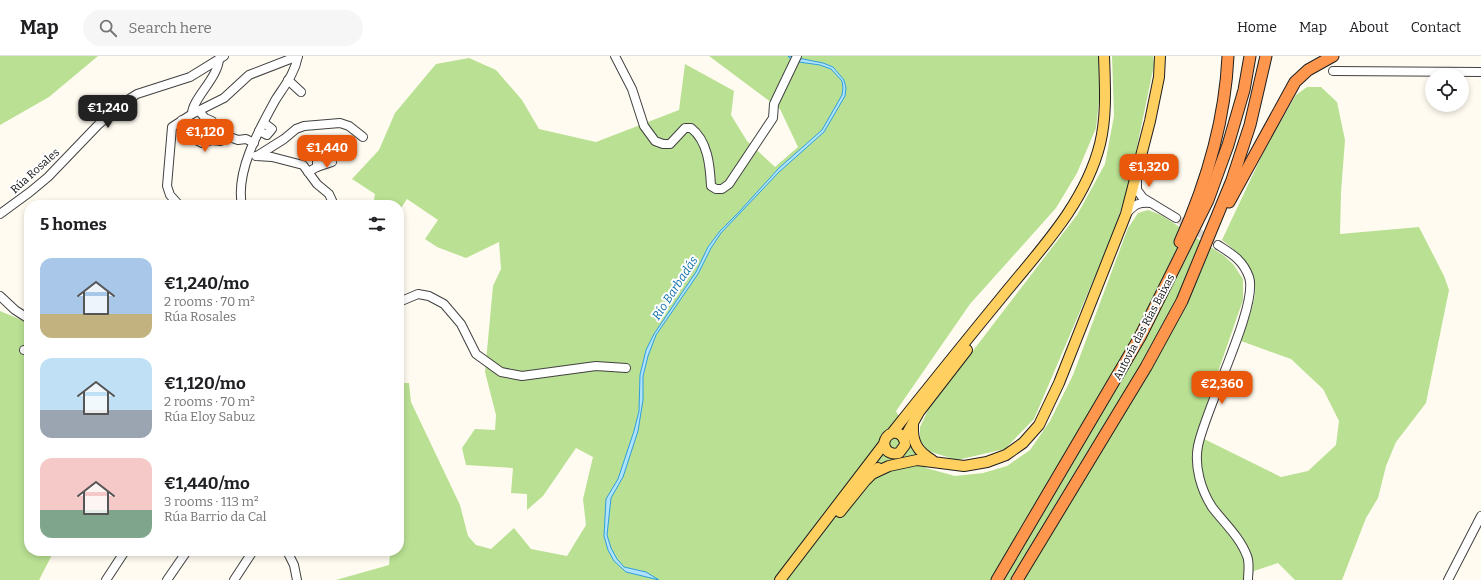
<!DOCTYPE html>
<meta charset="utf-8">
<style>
:root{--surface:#fff;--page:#f6f6f6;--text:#202124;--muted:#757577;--line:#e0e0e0;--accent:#ea580c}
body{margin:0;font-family:Bitter,serif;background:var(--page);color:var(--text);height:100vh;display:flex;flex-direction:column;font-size:15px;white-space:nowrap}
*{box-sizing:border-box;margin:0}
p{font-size:13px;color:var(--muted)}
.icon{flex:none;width:22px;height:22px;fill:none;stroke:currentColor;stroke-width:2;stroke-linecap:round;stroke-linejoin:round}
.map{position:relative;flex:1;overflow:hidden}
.sheet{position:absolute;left:24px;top:144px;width:380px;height:356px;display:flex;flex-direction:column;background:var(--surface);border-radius:16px;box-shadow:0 2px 6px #0003}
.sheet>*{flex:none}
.controls{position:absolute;left:1425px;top:12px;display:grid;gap:8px}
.controls a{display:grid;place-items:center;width:44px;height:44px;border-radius:50%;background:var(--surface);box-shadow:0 2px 6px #0003;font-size:20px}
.price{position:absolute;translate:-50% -34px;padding:0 9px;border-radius:8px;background:var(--accent);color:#fff;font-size:13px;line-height:26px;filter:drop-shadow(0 1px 2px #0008)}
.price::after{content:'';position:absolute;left:50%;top:24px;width:12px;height:9px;margin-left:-6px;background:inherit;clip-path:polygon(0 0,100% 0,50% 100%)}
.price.active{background:#222;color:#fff}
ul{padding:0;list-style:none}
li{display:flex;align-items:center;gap:12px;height:100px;padding:0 16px}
li span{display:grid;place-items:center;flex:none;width:112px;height:80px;border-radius:12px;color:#555}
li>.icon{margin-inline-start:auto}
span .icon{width:48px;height:48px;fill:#fffc;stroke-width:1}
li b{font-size:17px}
h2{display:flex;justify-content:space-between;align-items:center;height:48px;padding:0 16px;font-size:17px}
header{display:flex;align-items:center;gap:24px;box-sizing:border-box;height:56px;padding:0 20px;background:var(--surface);border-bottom:1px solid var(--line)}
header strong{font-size:19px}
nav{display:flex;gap:22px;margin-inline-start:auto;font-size:14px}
.search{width:280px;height:36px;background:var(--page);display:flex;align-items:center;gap:10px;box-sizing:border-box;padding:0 14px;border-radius:22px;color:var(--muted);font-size:15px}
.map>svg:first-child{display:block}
.forest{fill:#b9e093}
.water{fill:#afe3fc;stroke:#2f9ed9}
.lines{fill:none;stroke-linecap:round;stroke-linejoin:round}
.minor-tunnel{stroke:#dbd7ce;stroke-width:8;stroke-dasharray:8 4;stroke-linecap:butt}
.minor-casing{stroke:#414141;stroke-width:10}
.major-casing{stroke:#1f1f1f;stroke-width:12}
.highway-casing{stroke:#1f1f1f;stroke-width:13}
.minor{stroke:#fff;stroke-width:8}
.major{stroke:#ffd060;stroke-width:10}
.highway{stroke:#ff964e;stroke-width:11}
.labels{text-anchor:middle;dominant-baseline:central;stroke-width:4;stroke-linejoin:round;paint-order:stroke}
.street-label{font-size:11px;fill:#0e0e0e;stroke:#fff}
.water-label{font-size:12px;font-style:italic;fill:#0c6eac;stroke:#fff}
</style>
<header>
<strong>Map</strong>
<div class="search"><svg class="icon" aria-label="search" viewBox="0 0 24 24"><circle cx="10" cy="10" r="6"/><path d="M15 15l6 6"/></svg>Search here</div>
<nav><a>Home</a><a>Map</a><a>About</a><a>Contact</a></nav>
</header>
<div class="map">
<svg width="1481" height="524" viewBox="0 0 1481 524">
<rect width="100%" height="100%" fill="#fffbf0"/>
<!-- forest -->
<g class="forest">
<path d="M 0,0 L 98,0 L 49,41 L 0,69 Z"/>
<path d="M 709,0 L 1099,0 L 1100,36 L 1096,72 L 1077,117 L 1056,152 L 970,248 L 896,355 L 926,412 L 955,420 L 983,417 L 1007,410 L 1030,394 L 1050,365 L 1073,319 L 1128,172 L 1138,157 L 1148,154 L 1161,159 L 1223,199 L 1233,208 L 1243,223 L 1243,244 L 1196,379 L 1281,421 L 1308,415 L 1336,389 L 1339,365 L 1323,333 L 1291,303 L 1241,285 C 1258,235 1268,219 1222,184 L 1265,93 L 1296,39 L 1307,31 L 1321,31 L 1337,46 L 1345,84 L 1341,136 L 1340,178 L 1419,171 L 1444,220 L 1449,234 L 1426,347 L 1396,386 L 1386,410 L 1378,442 L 1366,462 L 1342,524 L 1295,524 L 1278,507 L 1254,515 L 1252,524 L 336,524 L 389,509 L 390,498 L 386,495 L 399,495 L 399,327 L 409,327 L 411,346 L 460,449 L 468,480 L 476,489 L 491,493 L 514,472 L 531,493 L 567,500 L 586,469 L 583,443 L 593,401 L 576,392 L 543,440 L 527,454 L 527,438 L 511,437 L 513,412 L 466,409 L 462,392 L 475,373 L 495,374 L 496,359 L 485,316 L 493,230 L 501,213 L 499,186 L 466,202 L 437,191 L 425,183 L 438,164 L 407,143 L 399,155 L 399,149 L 373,149 L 375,138 L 352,123 L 379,94 L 395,57 L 436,8 L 469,2 L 496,14 L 522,44 L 539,73 L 596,86 L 679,54 L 685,8 L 734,35 L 731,59 L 747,85 L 775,111 L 798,91 L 780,53 Z"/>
<path d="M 1112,0 L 1153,0 L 1154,9 L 1129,129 L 1113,178 L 1034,363 L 1005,393 L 957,404 L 928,395 L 920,384 L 920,371 L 929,352 L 1077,159 L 1105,108 L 1114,60 Z"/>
<path d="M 0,255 L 29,267 L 29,495 L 54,495 L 39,524 L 0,524 Z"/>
</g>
<!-- water -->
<path class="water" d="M 788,0 L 823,7 L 833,11 L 844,24 L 846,32 L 845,40 L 824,76 L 779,116 L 721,177 L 711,192 L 698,218 L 656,279 L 648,300 L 643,320 L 643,344 L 638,375 L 623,421 L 611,442 L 607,479 L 611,492 L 617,503 L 624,511 L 646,516 L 659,524 L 626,516 L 614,505 L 608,494 L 604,480 L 606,443 L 618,423 L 634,375 L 639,355 L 640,319 L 646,294 L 654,278 L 696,216 L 708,191 L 720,175 L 738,157 L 779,112 L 822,74 L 842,39 L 843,32 L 842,25 L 831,13 L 820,9 L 792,5 Z"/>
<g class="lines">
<!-- minor-tunnel -->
<path class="minor-tunnel" d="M 1176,162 L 1218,189"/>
<!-- minor casing -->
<g class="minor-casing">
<g id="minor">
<path d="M 615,0 L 632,33 L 644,70 L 655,85 L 663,88 L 670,88 L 685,72 L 691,72 C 708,85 710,110 711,130 L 716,133 L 722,133 L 729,128 L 773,62 L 774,48 L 797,0"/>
<path d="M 1333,15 L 1481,16"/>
<path d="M 288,24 L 301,36"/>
<path d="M 199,55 L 205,62 L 212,65"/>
<path d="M 192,58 L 224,42 L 249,19 L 298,0"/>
<path d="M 182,64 L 187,75 L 194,77 L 196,84 L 202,87 L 212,84 L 221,85 L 227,80 L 238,84 L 246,83 L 254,87"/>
<path d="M 259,75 L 267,79 L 272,73 L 264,67"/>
<path d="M 256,100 L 272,101 L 303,109 L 317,128 L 329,138 L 334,149"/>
<path d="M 257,100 L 284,83 L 296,73 L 304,70 L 340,67 L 349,70 L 363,81"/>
<path d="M 317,111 L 332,106"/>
<path d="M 308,116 L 317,111 L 317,90"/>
<path d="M 1137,124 L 1137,134 L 1143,142 L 1176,162"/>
<path d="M 179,149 L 170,139 L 167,130 L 172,71 L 192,58 C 192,43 218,22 219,3"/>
<path d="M 242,149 C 235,115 260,72 276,43 C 285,29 295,17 298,0"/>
<path d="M 1127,157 C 1135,148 1139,146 1151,147"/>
<path d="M 0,158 L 30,136 L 48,121 L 98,69 L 126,45 L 137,38 L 190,21 L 224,0"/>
<path d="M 1218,189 C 1232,198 1243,204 1249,221 C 1259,249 1205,353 1198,390 C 1194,410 1201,434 1212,451 C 1224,467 1240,481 1247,500 C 1250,507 1248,517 1248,524"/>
<path d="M 0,240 L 15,254 L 29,263"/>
<path d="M 399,246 L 418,238 L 429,240 L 444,248 L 461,268 L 476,298 L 501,316 L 522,320 L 596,310 L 626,312"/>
<path d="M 24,294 L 29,294"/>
<path d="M 287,495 L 294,509 L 297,524"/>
<path d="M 106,524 L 125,495"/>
<path d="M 167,524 L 187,495"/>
<path d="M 234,524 L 253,495"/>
<path d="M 1448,524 L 1481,460"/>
</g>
</g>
<!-- major casing -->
<g class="major-casing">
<g id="major">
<path d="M 913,368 C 912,386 917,395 932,404"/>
<path d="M 892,377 C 900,376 905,381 905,389 L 899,397 C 885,401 878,384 892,377 C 928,332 964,287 1001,242 C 1039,195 1085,148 1100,88 C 1107,59 1105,30 1104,0"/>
<path d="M 904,383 L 919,356 L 967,294"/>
<path d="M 874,417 L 889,410 L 917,404 L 964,410 L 987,406 L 1006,399 L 1023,387 L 1039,369 L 1059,327 L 1126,158 L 1150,65 L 1159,21 L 1160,0"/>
<path d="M 840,456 L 865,425 L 878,412"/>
<path d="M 780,524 L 884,388"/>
</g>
</g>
<!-- highway casing -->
<g class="highway-casing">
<g id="highway">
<path d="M 1229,146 L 1295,26 L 1308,14 L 1333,0"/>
<path d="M 1180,186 C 1207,126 1225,66 1228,0"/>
<path d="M 997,524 L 1140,281 L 1208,144 L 1228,89 L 1244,34 L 1250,0"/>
<path d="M 1017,524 L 1146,311 L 1182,245 L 1232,124 L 1250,69 L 1266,0"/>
</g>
</g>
<!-- minor -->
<use href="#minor" class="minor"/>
<!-- major -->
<use href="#major" class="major"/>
<!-- highway -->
<use href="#highway" class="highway"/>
</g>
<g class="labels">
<!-- street labels -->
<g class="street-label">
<text transform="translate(35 115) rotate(-42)">Rúa Rosales</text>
<text transform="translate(1144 271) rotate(-62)">Autovía das Rías Baixas</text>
</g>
<!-- water labels -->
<g class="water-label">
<text transform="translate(675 232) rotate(-57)">Río Barbadás</text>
</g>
</g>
</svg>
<div class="controls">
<a><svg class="icon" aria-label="locate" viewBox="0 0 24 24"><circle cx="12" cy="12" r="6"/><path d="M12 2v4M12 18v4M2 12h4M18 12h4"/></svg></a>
</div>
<b class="price active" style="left:108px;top:73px">€1,240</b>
<b class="price" style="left:205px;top:97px">€1,120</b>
<b class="price" style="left:327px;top:113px">€1,440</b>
<b class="price" style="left:1149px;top:132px">€1,320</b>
<b class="price" style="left:1222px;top:349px">€2,360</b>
<section class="sheet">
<h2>5 homes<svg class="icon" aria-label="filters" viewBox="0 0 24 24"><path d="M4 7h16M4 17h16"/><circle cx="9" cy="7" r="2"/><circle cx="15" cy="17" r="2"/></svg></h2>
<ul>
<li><span style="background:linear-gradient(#a9c7e8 70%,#c2b280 0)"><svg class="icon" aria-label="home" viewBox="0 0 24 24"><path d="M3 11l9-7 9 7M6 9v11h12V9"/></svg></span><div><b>€1,240/mo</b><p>2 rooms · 70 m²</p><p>Rúa Rosales</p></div></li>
<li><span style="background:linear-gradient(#bfe0f5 65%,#9aa5b1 0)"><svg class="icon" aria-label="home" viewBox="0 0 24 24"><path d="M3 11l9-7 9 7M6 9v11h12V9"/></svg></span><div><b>€1,120/mo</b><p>2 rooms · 70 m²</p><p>Rúa Eloy Sabuz</p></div></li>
<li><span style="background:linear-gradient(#f6c9c9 65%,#7fa58c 0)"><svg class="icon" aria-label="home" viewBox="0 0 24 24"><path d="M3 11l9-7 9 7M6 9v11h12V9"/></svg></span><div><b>€1,440/mo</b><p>3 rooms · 113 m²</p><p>Rúa Barrio da Cal</p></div></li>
</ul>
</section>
</div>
